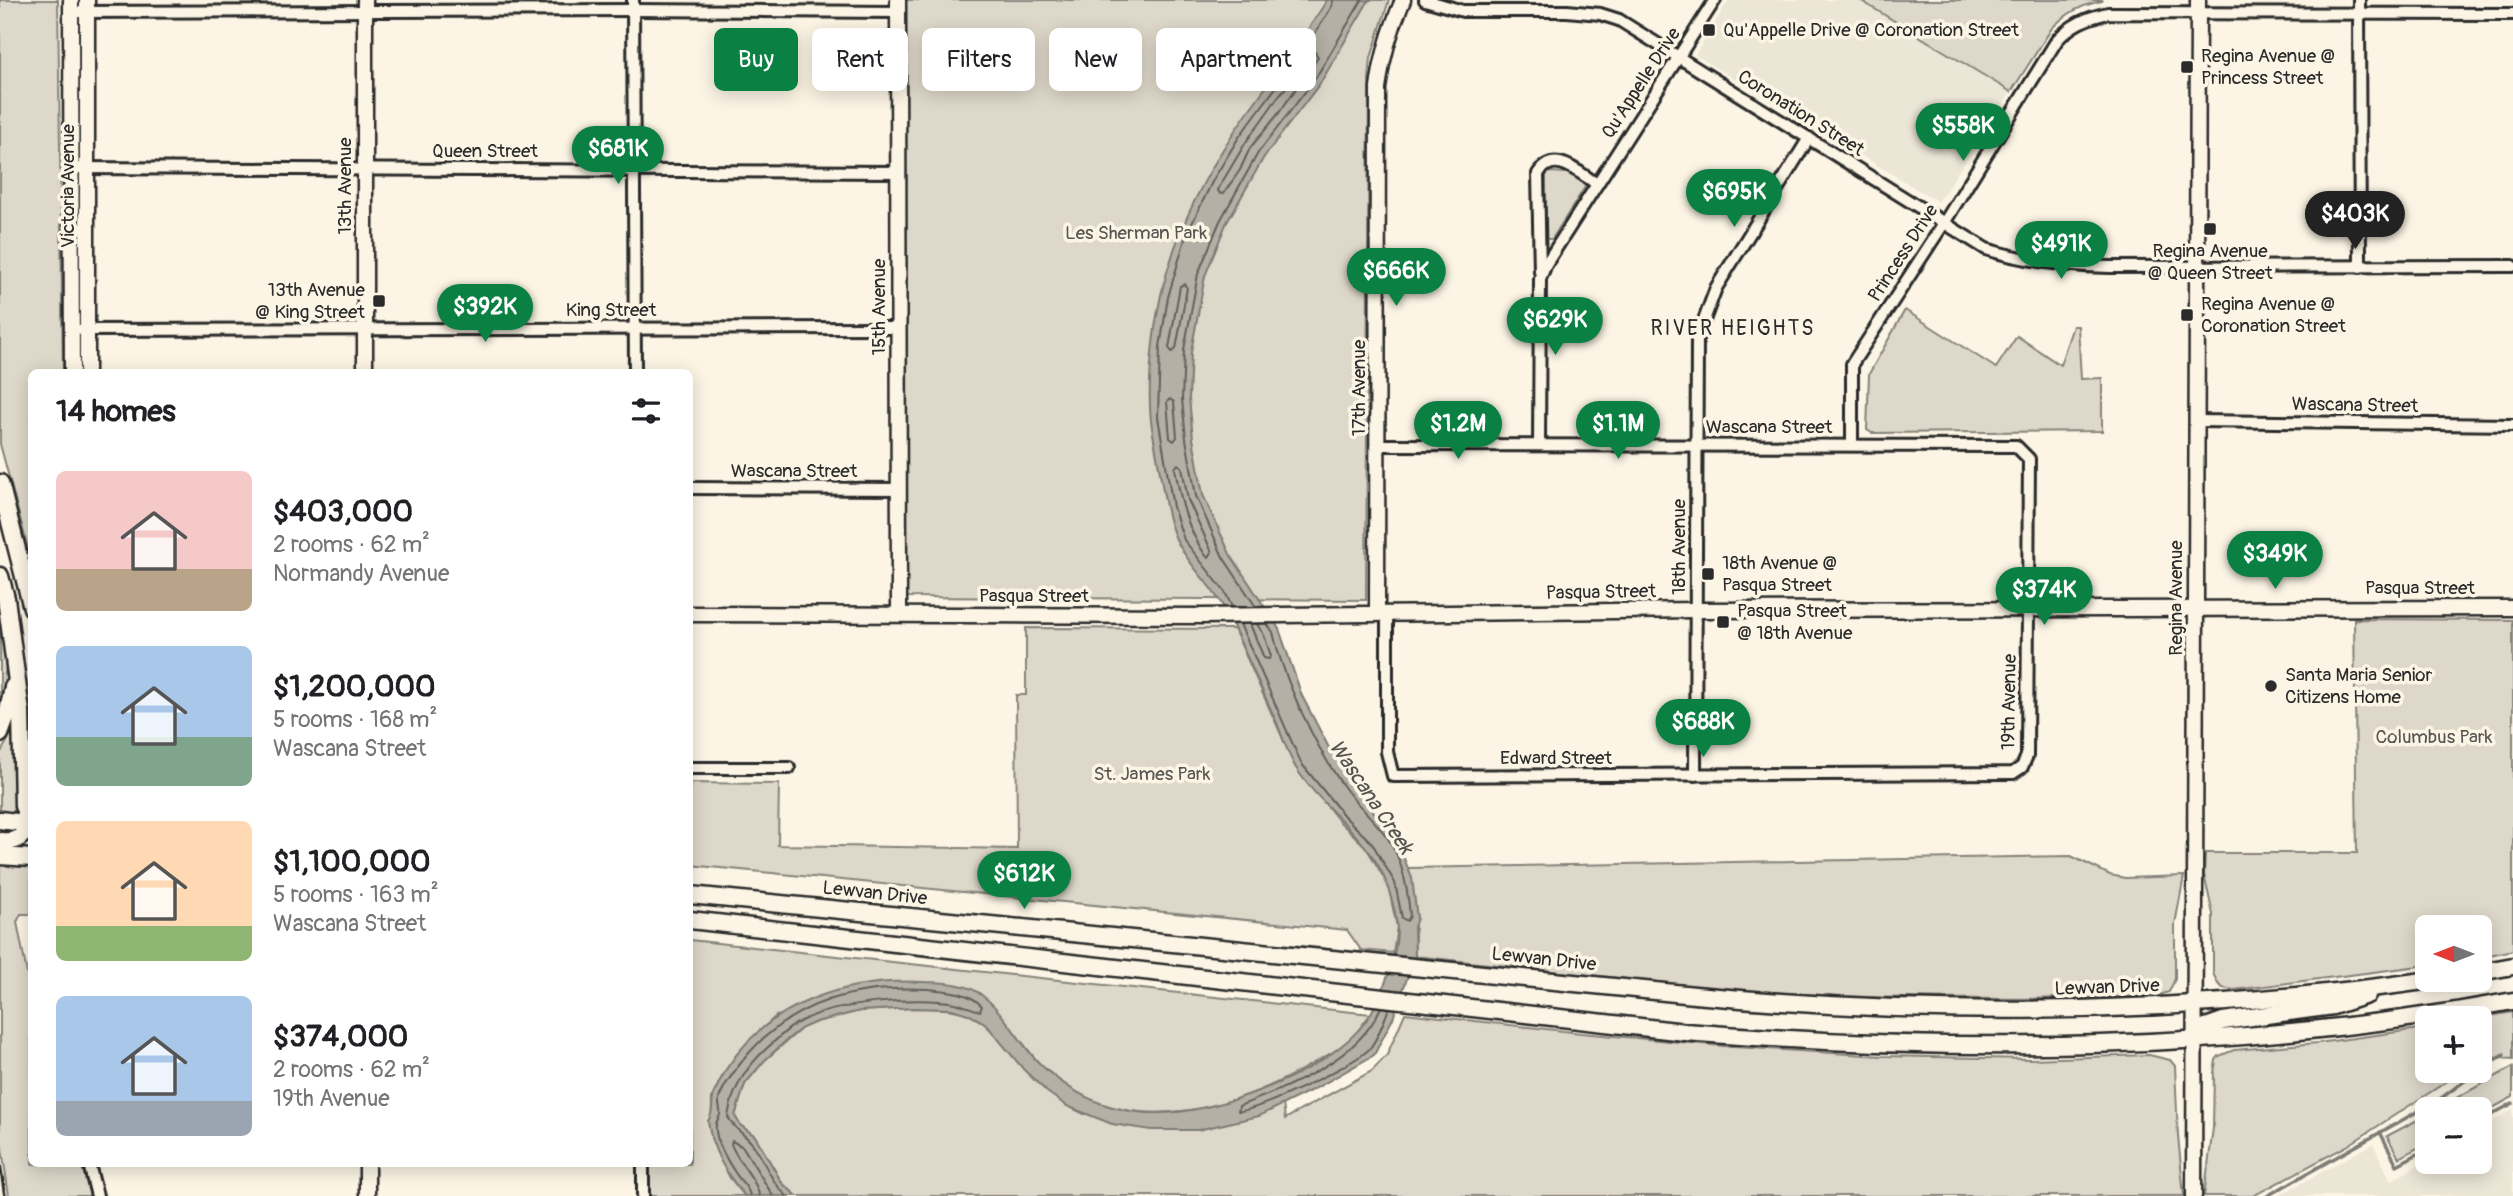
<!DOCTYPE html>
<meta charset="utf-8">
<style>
:root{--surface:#fff;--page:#f2f2f2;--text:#202124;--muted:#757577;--accent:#0b8043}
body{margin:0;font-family:Pangolin,sans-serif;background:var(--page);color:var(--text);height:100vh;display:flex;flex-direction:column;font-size:26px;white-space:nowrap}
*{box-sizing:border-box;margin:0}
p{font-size:23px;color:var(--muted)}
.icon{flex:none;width:38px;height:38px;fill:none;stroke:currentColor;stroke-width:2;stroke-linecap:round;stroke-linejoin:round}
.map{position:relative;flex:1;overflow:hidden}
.drawer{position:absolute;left:28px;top:369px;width:665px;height:798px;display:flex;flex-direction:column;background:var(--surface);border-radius:10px;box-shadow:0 4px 18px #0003}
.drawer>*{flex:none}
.hud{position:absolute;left:714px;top:28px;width:665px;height:63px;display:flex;gap:14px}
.needle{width:46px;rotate:270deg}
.tools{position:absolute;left:2415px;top:915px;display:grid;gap:14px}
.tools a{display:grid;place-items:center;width:77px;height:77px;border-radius:10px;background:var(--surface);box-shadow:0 4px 18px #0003;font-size:35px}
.price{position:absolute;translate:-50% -60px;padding:0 16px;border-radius:24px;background:var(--accent);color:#fff;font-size:23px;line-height:46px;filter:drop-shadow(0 2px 4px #0008)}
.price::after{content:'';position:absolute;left:50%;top:42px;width:21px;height:16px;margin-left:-10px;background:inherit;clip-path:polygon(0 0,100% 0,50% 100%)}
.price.on{background:#222;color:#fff}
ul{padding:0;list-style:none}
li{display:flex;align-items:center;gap:21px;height:175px;padding:0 28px}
li span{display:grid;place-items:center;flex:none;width:196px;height:140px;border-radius:10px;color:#555}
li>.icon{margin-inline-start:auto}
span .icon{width:84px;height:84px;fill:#fffc;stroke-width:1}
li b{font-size:30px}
h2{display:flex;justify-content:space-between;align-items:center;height:84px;padding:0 28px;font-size:30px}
.pill{padding:0 24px;border-radius:10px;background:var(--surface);box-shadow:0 4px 18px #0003;font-size:24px;line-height:63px}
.pill.on{background:var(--accent);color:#fff}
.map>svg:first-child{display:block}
.built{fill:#ece6d7}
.green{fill:#ded8ca;stroke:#84827a;stroke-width:2}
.water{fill:#b4b0a5;stroke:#7d7b74;stroke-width:2}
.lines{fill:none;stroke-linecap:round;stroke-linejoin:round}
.shore{stroke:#62605c;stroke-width:2}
.stream{stroke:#7d7b74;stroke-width:3.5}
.minor-casing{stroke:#2b2b2b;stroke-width:16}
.tertiary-casing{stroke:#2b2b2b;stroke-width:19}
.secondary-casing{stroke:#2b2b2b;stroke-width:21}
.minor{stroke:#fcf5e5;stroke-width:10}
.tertiary{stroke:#fcf5e5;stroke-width:14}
.secondary{stroke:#fcf5e5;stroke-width:16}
.rail{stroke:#2b2b2b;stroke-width:3.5}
.poi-dot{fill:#2b2b2b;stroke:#fcf5e5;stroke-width:2.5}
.labels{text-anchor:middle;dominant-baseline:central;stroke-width:7;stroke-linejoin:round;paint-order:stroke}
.poi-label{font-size:19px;fill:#2b2b2b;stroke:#fcf5e5;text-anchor:start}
.street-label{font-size:19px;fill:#2b2b2b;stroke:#fcf5e5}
.park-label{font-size:19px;fill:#585653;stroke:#fcf5e5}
.neighbourhood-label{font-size:21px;letter-spacing:2px;fill:#2b2b2b;stroke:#fcf5e5}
.water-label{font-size:21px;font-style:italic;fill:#545350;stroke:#fcf5e5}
</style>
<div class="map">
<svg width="2513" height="1196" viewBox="0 0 2513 1196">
<rect width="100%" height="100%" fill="#fcf5e5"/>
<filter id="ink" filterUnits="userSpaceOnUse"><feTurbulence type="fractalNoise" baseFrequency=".0143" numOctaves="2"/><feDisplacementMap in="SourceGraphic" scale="14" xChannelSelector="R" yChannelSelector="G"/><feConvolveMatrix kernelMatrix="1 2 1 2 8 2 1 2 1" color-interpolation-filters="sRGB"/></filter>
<g filter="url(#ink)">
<!-- built -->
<g class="built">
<path d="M 1729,0 L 1860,0 L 2011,92 L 1938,202 L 1695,55 Z"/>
<path d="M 2513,1109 L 2513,1196 L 2278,1196 L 2373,1144 L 2391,1181 L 2427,1160 L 2427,1162 L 2480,1162 L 2480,1129 Z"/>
</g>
<!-- green -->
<g class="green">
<path d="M 0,0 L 58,0 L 63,373 L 32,373 L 31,559 L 0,444 Z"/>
<path d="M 903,0 L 1389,0 L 1371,58 L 1369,79 L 1366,600 L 905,597 Z"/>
<path d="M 1860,0 L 2102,0 L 2102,1 C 2081,5 2067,13 2052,28 L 2011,92 Z"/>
<path d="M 1550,172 L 1567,173 L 1585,182 L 1585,187 L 1552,239 L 1546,239 L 1546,175 Z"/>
<path d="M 1905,310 L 1996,368 L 2017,336 L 2060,365 L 2073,326 L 2078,326 L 2081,379 L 2102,378 L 2102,431 L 1872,433 L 1867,430 L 1869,374 Z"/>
<path d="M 0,615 L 6,666 L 0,707 Z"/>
<path d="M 2354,619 L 2513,620 L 2513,950 L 2480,957 L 2480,928 L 2427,928 L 2427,965 L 2234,990 L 2223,988 L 2218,984 L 2213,973 L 2213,914 L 2204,875 L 2205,853 L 2357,853 Z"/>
<path d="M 1026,628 L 1234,629 L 1295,766 L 1340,822 L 1366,847 L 1388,885 L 1397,927 L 1393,953 L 1361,950 L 1347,930 L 690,865 L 690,783 L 779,784 L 778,845 L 1017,849 L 1016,695 L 1026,695 Z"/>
<path d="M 11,734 L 17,734 L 14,814 L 0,812 L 0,754 Z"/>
<path d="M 2071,856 L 2110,875 L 2125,878 L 2184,876 L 2175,924 L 2175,979 L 2169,992 L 2156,996 C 2032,1000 1909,1001 1785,993 C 1662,985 1538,969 1415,956 L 1415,903 L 1408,868 Z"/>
<path d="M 0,865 L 31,867 L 31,914 L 21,914 L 17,922 L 31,994 L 32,1164 L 85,1164 L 91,1196 L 9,1196 L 0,1135 Z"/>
<path d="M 690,940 L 1371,1014 C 1363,1023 1356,1036 1347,1043 C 1338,1051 1325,1056 1315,1062 C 1240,1107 1138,1139 1060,1082 C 1037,1066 1022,1040 1004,1019 C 996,1009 987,1001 978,992 L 776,1016 L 757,1034 L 736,1057 L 725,1071 L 712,1097 L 711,1138 L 730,1178 L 745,1196 L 649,1196 L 649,1164 L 690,1164 Z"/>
<path d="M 913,1008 C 930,1009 949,1007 966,1013 C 992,1023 1006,1050 1024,1069 C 1041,1088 1061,1103 1084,1114 L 1259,1116 L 1283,1104 L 1285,1119 L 1372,1071 L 1387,1055 L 1405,1013 L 1581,1033 L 1734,1047 L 1882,1056 L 2030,1059 L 2149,1055 L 2170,1060 L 2175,1066 L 2178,1136 L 2184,1196 L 797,1196 L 782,1183 L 755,1136 L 740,1125 L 735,1116 L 745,1084 L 764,1061 L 802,1028 L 816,1022 L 860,1011 Z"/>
<path d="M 2513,1012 L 2513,1059 L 2486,1057 L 2480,1061 L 2479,1018 Z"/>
<path d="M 2427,1028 L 2427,1071 L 2463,1071 L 2347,1146 L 2253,1196 L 2204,1196 L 2213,1128 L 2214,1073 L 2216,1060 L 2219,1056 L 2234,1050 L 2318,1043 Z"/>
<path d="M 2513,1067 L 2513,1097 L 2509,1099 L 2480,1115 L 2480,1110 L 2436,1109 Z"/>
<path d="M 2427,1115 L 2427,1143 L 2399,1158 L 2387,1136 Z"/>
</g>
<!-- water -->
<path class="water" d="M 1327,0 L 1369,0 L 1321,82 L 1264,157 L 1226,224 L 1205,276 L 1191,352 L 1189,398 L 1193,438 L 1203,495 L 1230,554 L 1279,629 L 1302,696 L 1328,746 L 1353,787 L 1396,839 L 1412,878 L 1417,918 L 1414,927 L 1415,956 L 1393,1018 L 1374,1055 L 1316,1088 L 1259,1116 L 1198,1130 L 1151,1130 L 1112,1124 L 1067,1106 L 1047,1092 L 1024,1070 L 985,1023 L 968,1014 L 952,1009 L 913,1008 L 860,1011 L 816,1022 L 802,1028 L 789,1038 L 764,1061 L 745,1084 L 735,1116 L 740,1125 L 755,1136 L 782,1183 L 797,1196 L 745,1196 C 726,1174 712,1151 708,1121 C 715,1110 710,1106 714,1094 C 717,1086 723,1075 727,1068 C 769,1002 848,978 923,982 C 941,983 964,982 979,993 C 1003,1010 1017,1039 1036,1060 C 1103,1128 1178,1122 1261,1090 C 1298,1076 1351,1048 1371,1013 C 1384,990 1397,956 1397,930 C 1397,918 1393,903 1389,891 C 1376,841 1323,811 1296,768 C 1288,755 1283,738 1277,723 C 1261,688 1245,652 1229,617 C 1216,589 1193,571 1179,545 C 1168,525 1165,501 1161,479 C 1158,460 1154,441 1151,421 C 1147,385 1153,331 1161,295 C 1174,238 1200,184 1232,135 C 1262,89 1298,48 1327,0 Z"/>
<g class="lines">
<!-- shore -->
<g class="shore">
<path d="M 1315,52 L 1318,57 L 1279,113 L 1250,148 L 1240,170 L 1224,193 L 1220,194 L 1218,190 L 1221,184 L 1246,142 L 1278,97 Z"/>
<path d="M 1184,284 L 1187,288 L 1176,349 L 1172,352 L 1169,348 L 1180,286 Z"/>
<path d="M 1170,399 L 1174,402 L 1177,437 L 1174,441 L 1170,438 L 1167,402 Z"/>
<path d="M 1178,464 L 1182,467 L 1188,500 L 1212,552 L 1209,557 L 1206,556 C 1186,527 1181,502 1175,468 Z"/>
<path d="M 1232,607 L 1225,592 L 1184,540 L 1173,507 L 1158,417 L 1160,347 L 1168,297 L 1186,236 L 1213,180 L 1239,137 L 1309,43 L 1332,6 L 1333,0"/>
<path d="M 1256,607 L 1223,557 L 1196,496 L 1186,439 L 1182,399 L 1184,350 L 1198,274 L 1220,221 L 1258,153 L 1315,79 L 1362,0"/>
<path d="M 1240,624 L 1301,763 L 1345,817 L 1372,843 L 1395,883 L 1402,918 L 1407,921 L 1410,916 C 1408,892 1403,861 1389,840 C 1377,822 1360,808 1347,791 C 1317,751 1284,681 1273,632 L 1267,624"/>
<path d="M 1250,624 L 1264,658 L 1269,659 L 1271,656 L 1264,635 L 1257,624"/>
<path d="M 1381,1007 C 1359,1060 1288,1087 1239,1106 L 1238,1111 C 1252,1114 1360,1062 1370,1048 C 1378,1038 1384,1021 1389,1008"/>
<path d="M 750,1196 C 749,1187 741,1182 736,1174 C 728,1162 714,1139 716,1125 C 716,1121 719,1118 720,1115 C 721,1110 718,1104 719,1099 C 723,1085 739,1065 748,1054 C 796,1000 857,985 928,989 C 948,991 968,991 982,1006 L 980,1011 C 972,1009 964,1005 955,1003 C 917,996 834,1003 801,1021 C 788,1027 778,1039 767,1048 C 746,1067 732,1089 728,1117 C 734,1129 742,1132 750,1141 C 765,1158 769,1181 787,1196"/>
<path d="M 759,1196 C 758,1181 737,1161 731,1144 L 732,1141 L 743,1147 L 773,1196"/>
</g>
<!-- stream -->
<g class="stream">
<path d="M 2480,1070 L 2504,1055"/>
<path d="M 2480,1121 L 2513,1103"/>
<path d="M 2380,1132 L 2397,1165 L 2427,1149"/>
<path d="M 2267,1196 L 2440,1099 L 2478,1071"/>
</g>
<!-- minor casing -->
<g class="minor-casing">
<g id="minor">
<path d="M 633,0 L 635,373"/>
<path d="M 1425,0 L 1463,11 L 1567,11 L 1600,14 L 1619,20 L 1986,249 C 2027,262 2068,266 2110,267 L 2513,266"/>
<path d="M 2359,0 L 2360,267"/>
<path d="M 71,12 L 633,10 L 898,12"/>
<path d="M 71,168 L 898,172"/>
<path d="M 1540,272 L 1538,174 C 1554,148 1579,173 1597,184"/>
<path d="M 81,330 L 899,328"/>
<path d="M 2196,421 L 2513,425"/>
<path d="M 1378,445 L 2016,446 L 2029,459 L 2027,756 L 2022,767 L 2013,773 L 1393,776 L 1387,752 L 1387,613"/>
<path d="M 1539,445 L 1540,279 L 1546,264 L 1715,0"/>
<path d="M 1852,445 L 1852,364 L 1944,223 L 2057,40 C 2072,24 2086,18 2108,13 L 2513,14"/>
<path d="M 690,488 L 899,489"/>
<path d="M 690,768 L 789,768"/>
<path d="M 1695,775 L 1697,339 L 1716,288 L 1809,138"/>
<path d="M 89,1164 L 97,1196"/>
<path d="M 643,1196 L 643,1164"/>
</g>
</g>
<!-- tertiary casing -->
<g class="tertiary-casing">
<g id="tertiary">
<path d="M 71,0 L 72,373"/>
<path d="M 87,0 L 87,373"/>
<path d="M 365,0 L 365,373"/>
<path d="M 898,0 L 899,613"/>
<path d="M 1377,613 L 1378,88 C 1382,56 1390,30 1403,0"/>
<path d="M 690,614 L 1201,616 L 1696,610 L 2513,608"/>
<path d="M 367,1164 L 367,1196"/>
<path d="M 2194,1196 L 2198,0"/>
</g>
</g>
<!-- secondary casing -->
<g class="secondary-casing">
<g id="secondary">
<path d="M 0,483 L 32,608"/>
<path d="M 0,576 L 6,598 L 21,712 L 23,806 L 32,826"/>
<path d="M 0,734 L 7,715 L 13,687"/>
<path d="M 0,820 L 32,824"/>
<path d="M 0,841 C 19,843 21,837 32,823"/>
<path d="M 0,856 L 32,858"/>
<path d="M 690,895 L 1695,995 C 1940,1018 2187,1015 2431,980"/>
<path d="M 690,920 L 1685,1032 C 1961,1054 2240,1052 2513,1001"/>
<path d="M 2480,972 L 2513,966"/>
<path d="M 2194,1040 L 2206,1027 L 2223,1021 L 2333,1006 L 2367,995"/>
</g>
</g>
<!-- minor -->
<use href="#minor" class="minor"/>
<!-- tertiary -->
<use href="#tertiary" class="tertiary"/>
<!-- secondary -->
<use href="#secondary" class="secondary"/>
<!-- rail -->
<path class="rail" d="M 0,1164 L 5,1196"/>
</g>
</g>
<!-- markers -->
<g class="poi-dot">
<rect x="1702" y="23" width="14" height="14" rx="3.5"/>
<rect x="2180" y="60" width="14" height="14" rx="3.5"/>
<rect x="2203" y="222" width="14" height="14" rx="3.5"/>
<rect x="372" y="294" width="14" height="14" rx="3.5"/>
<rect x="2180" y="308" width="14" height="14" rx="3.5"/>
<rect x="1701" y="567" width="14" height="14" rx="3.5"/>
<rect x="1716" y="615" width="14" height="14" rx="3.5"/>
<circle cx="2271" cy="686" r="7"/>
</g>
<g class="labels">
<!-- poi labels -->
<g class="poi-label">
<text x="1723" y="30">Qu'Appelle Drive @ Coronation Street</text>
<text x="2201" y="56">Regina Avenue @<tspan x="2201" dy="22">Princess Street</tspan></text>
<text x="2210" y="251" text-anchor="middle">Regina Avenue<tspan x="2210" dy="22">@ Queen Street</tspan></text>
<text x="365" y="290" text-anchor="end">13th Avenue<tspan x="365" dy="22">@ King Street</tspan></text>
<text x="2201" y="304">Regina Avenue @<tspan x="2201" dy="22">Coronation Street</tspan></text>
<text x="1722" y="563">18th Avenue @<tspan x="1722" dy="22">Pasqua Street</tspan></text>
<text x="1737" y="611">Pasqua Street<tspan x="1737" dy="22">@ 18th Avenue</tspan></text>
<text x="2285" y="675">Santa Maria Senior<tspan x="2285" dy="22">Citizens Home</tspan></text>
</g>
<!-- street labels -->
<g class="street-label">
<text transform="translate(1641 83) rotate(-57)">Qu'Appelle Drive</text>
<text transform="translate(1801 113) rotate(32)">Coronation Street</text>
<text x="485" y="151">Queen Street</text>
<text transform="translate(68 186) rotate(-90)">Victoria Avenue</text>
<text transform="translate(345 186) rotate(-90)">13th Avenue</text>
<text transform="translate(1903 253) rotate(-57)">Princess Drive</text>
<text transform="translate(879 307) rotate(-90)">15th Avenue</text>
<text x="611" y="310">King Street</text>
<text transform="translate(1359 388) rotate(-90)">17th Avenue</text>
<text transform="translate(2355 405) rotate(1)">Wascana Street</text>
<text x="1769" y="427">Wascana Street</text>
<text x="794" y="471">Wascana Street</text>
<text transform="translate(1679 547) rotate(-90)">18th Avenue</text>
<text x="2420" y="588">Pasqua Street</text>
<text transform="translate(1601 592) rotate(-1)">Pasqua Street</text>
<text x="1034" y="596">Pasqua Street</text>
<text transform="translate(2176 598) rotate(-90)">Regina Avenue</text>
<text transform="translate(2009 702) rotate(-89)">19th Avenue</text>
<text x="1556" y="758">Edward Street</text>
<text transform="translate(875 893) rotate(6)">Lewvan Drive</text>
<text transform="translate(1544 959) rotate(6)">Lewvan Drive</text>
<text transform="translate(2107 987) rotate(-2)">Lewvan Drive</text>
</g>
<!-- park labels -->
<g class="park-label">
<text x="1136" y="233">Les Sherman Park</text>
<text x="2434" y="737">Columbus Park</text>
<text x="1152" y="774">St. James Park</text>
</g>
<!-- neighbourhood labels -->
<g class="neighbourhood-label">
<text x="1733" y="328">RIVER HEIGHTS</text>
</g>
<!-- water labels -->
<g class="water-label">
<text transform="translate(1371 797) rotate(56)">Wascana Creek</text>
</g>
</g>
</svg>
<div class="tools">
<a><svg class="needle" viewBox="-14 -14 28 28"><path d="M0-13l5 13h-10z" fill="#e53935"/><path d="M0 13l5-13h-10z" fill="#757577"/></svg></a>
<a>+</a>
<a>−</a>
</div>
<b class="price" style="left:1963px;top:163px">$558K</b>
<b class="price" style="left:618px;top:186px">$681K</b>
<b class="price" style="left:1734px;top:229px">$695K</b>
<b class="price on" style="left:2355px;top:251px">$403K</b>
<b class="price" style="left:2061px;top:281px">$491K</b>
<b class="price" style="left:1396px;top:308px">$666K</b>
<b class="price" style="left:485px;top:344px">$392K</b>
<b class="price" style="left:1555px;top:357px">$629K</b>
<b class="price" style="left:1458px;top:461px">$1.2M</b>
<b class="price" style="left:1618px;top:461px">$1.1M</b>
<b class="price" style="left:2275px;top:591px">$349K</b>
<b class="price" style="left:2044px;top:627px">$374K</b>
<b class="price" style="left:1703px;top:759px">$688K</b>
<b class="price" style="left:1024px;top:911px">$612K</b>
<div class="hud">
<a class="pill on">Buy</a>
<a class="pill">Rent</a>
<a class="pill">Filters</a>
<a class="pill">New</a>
<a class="pill">Apartment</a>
</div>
<section class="drawer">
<h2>14 homes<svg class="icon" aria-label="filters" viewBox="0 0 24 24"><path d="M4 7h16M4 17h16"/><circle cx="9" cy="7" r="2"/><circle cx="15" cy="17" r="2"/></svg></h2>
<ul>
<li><span style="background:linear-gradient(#f6c9c9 70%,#b9a48a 0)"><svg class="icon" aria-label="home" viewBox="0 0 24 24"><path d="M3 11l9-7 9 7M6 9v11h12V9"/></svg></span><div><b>$403,000</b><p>2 rooms · 62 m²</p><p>Normandy Avenue</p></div></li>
<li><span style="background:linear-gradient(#a9c7e8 65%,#7fa58c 0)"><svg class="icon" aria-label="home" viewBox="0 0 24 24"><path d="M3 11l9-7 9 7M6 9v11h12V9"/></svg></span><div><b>$1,200,000</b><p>5 rooms · 168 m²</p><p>Wascana Street</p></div></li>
<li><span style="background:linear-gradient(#ffd9b3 75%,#8fb573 0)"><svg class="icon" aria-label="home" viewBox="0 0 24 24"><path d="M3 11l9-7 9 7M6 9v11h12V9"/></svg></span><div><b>$1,100,000</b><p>5 rooms · 163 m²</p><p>Wascana Street</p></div></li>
<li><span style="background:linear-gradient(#a9c7e8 75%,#9aa5b1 0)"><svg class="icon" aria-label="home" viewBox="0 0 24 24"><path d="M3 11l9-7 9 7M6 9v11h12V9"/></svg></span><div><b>$374,000</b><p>2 rooms · 62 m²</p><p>19th Avenue</p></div></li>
</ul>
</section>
</div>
